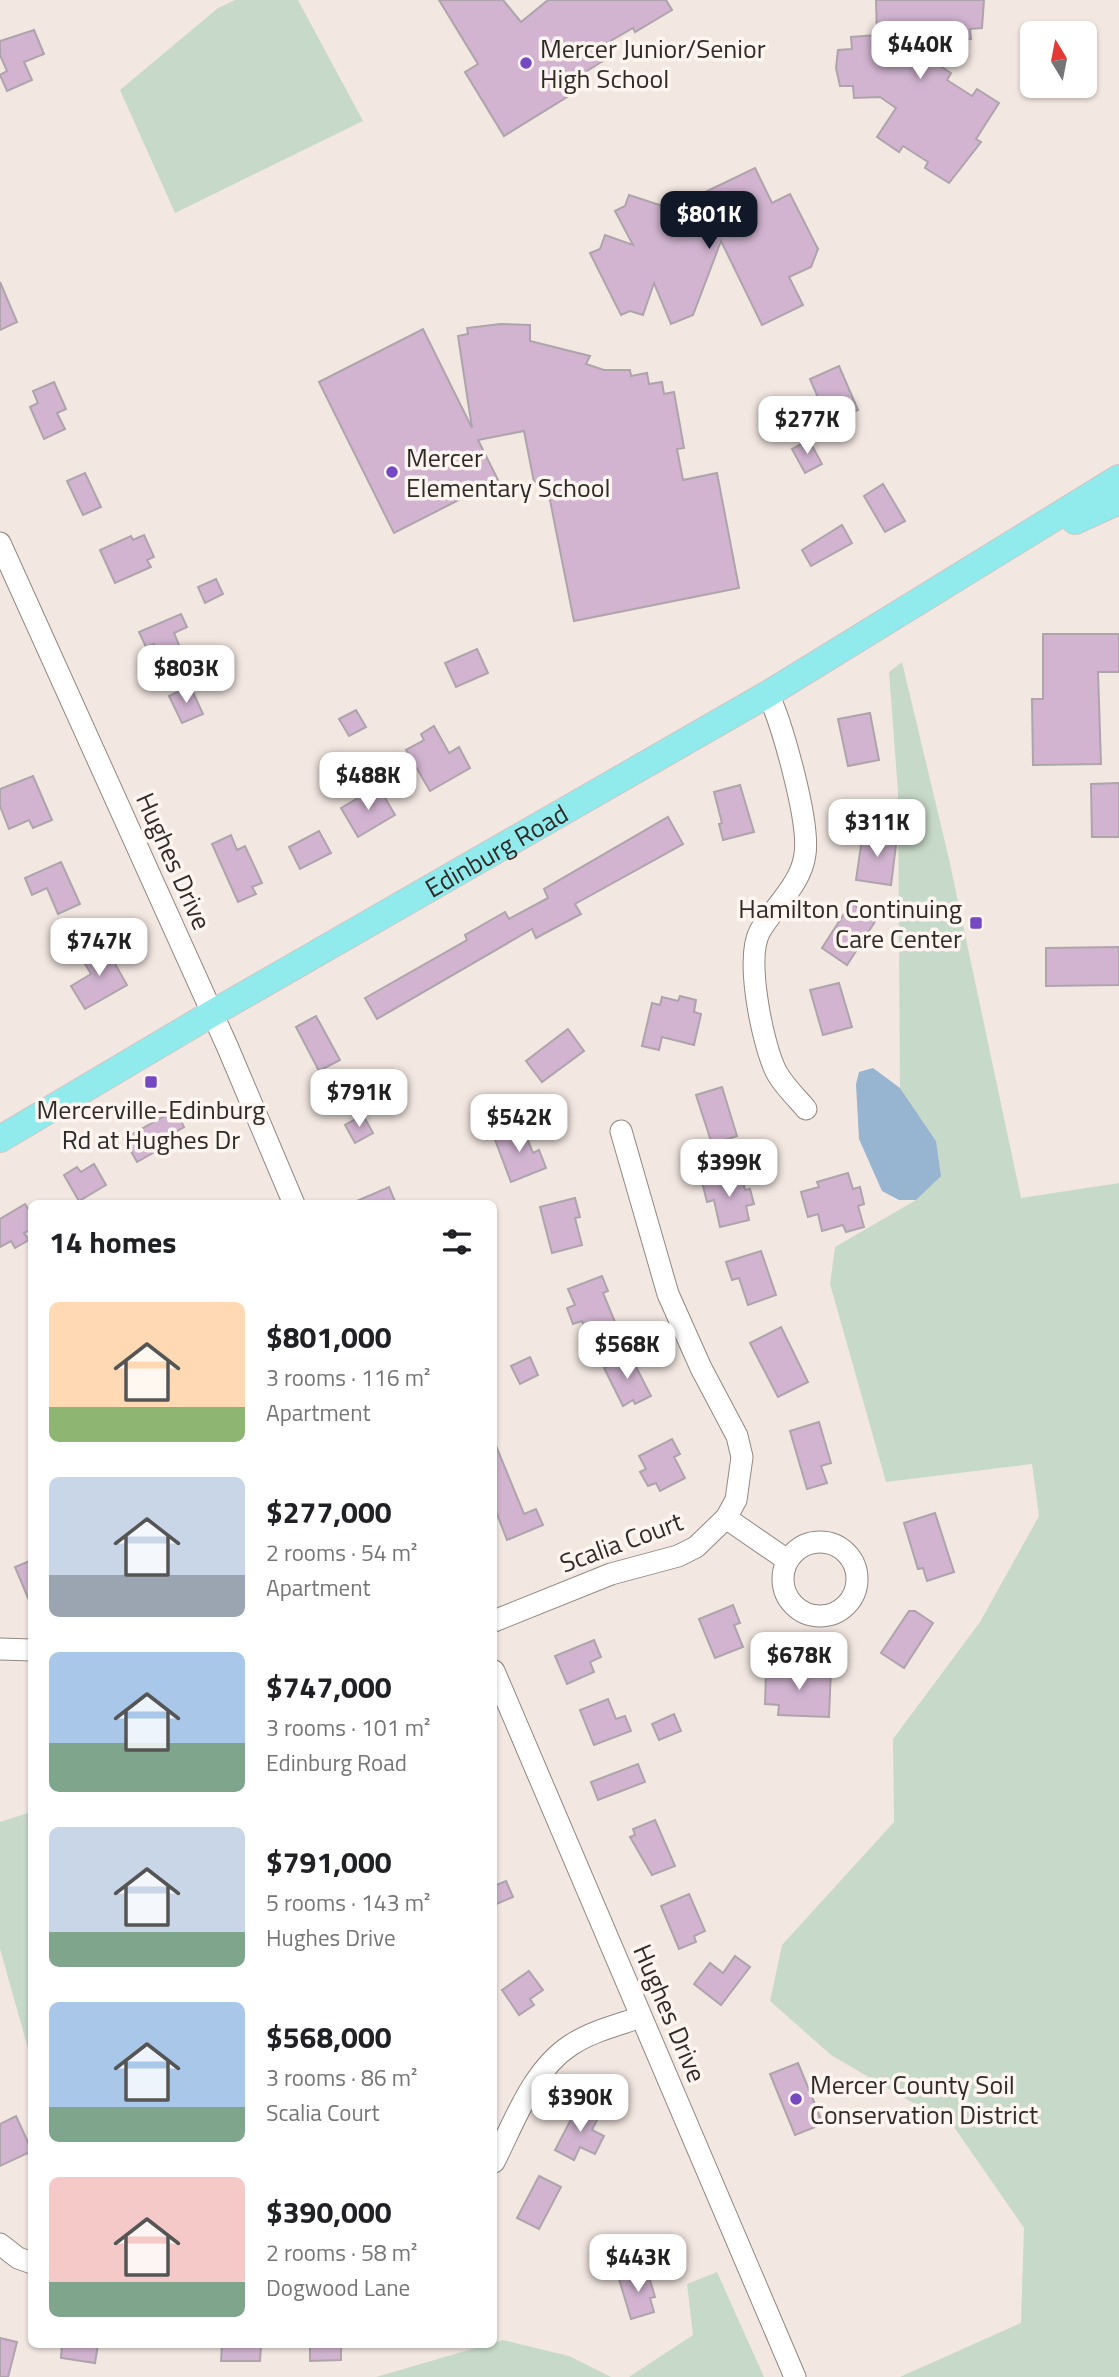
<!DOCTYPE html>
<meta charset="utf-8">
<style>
:root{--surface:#fff;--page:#f2f2f2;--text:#202124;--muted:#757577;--accent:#111827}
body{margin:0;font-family:"Titillium Web",sans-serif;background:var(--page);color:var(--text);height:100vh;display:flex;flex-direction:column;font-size:26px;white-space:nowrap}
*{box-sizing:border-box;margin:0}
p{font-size:23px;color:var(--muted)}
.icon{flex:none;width:38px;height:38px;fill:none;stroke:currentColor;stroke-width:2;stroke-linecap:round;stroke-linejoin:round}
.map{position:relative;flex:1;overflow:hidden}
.drawer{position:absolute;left:28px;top:1200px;width:469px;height:1148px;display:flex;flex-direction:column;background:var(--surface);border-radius:10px;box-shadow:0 2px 5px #0004}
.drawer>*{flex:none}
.needle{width:46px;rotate:350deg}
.tools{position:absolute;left:1020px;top:21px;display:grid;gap:14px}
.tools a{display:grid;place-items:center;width:77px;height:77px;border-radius:10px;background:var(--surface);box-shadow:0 2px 5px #0004;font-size:35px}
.price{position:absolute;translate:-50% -60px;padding:0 16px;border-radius:14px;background:#fff;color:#222;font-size:23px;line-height:46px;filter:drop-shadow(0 2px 4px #0008)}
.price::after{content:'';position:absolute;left:50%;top:42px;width:21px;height:16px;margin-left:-10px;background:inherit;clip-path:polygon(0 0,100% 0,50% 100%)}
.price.current{background:var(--accent);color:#fff}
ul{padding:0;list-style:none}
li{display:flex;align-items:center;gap:21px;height:175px;padding:0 21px}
li span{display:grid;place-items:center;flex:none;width:196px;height:140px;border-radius:10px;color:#555}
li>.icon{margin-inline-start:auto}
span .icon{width:84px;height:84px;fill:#fffc;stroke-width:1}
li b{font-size:30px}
h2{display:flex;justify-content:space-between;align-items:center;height:84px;padding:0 21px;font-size:30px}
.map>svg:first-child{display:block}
.green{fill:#c7dac9}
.water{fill:#97b4d0}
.building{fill:#d2b4d0;stroke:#ada4ac;stroke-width:2}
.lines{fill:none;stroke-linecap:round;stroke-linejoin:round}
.minor-casing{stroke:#928782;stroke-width:23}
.major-casing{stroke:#c9c8c7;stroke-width:28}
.minor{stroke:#fff;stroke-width:21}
.major{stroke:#91ebec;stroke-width:26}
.poi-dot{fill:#7549c2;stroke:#fef5f0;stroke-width:2.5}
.labels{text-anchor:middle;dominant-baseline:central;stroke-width:7;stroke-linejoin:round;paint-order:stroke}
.poi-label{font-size:26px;fill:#302b29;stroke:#fef5f0;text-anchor:start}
.street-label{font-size:26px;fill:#302b29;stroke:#fef5f0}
</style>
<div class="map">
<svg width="1119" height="2377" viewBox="0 0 1119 2377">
<rect width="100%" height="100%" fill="#f3e7e1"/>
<!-- green -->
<g class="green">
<path d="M 235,0 L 298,0 L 363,121 L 175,213 L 120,90 L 218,8 Z"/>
<path d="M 902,662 L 949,859 L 1021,1198 L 1119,1183 L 1119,2377 L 900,2377 L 1021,2323 L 1024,2228 L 954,2127 L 831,2055 L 770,2001 L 782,1945 L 894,1822 L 893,1739 L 980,1622 L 1039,1516 L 1032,1464 L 886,1482 L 830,1284 L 835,1247 L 916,1200 L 936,1141 L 900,1088 L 898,792 L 889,672 Z"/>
<path d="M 31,1812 L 32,1812 L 31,2059 L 0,1949 L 0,1822 Z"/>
<path d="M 717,2272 L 764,2377 L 629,2377 L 693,2335 L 687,2284 Z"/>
<path d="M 503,2340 L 569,2356 L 611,2377 L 376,2377 Z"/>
</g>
<!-- water -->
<path class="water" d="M 873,1068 L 900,1088 L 936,1141 L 941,1176 L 916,1200 L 899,1200 L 882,1191 L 859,1139 L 856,1084 L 859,1072 Z"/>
<!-- building -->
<g class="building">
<path d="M 439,0 L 503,0 L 521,22 L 548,0 L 666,0 L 672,10 L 635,32 L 633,28 L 607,43 L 614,54 L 579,76 L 585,86 L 504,136 L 465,72 L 478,64 Z"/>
<path d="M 876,0 L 984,0 L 982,28 L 970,29 L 971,39 L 902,42 L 951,73 L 947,80 L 972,96 L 977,89 L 999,103 L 976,139 L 981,142 L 949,183 L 925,168 L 928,162 L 903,146 L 899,152 L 877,137 L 896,108 L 880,97 L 854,98 L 853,86 L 840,86 L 836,68 L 838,50 L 852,49 L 851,37 L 877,35 Z"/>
<path d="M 34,30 L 44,54 L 24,62 L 32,80 L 7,91 L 0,75 L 7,71 L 0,55 L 0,41 Z"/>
<path d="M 755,168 L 772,203 L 790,194 L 818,249 L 811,267 L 789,277 L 803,305 L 762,325 L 721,241 L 693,315 L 671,324 L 654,283 L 643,315 L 630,311 L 621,315 L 590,253 L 600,249 L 605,235 L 633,245 L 615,211 L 625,206 L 629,195 L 712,222 L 699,195 Z"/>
<path d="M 0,282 L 17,322 L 0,330 Z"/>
<path d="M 500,324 L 530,325 L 530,341 L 590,356 L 586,364 L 604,370 L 630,370 L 631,376 L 647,373 L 649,384 L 662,382 L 664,394 L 674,392 L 684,448 L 677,449 L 683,480 L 717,473 L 739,588 L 574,621 L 546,480 L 534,482 L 524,431 L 478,440 L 498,480 L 394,533 L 319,382 L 423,329 L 472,428 L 458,336 L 468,334 L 467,328 Z"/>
<path d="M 839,366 L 858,410 L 829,423 L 810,379 Z"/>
<path d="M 54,382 L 66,409 L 57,413 L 65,429 L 44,439 L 30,407 L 38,403 L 33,391 Z"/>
<path d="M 809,440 L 822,464 L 805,473 L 792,449 Z"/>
<path d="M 85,473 L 101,507 L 83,515 L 67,481 Z"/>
<path d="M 883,484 L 905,521 L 885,532 L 864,496 Z"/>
<path d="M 842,525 L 852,543 L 811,566 L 802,550 Z"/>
<path d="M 144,535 L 154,557 L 147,560 L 151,567 L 115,583 L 100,550 L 131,536 L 133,540 Z"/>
<path d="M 216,579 L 223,594 L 205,603 L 198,587 Z"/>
<path d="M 181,614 L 187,627 L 174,633 L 179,645 L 158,654 L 154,644 L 146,647 L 139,632 Z"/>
<path d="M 1043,634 L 1119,634 L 1119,672 L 1098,672 L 1101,764 L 1033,765 L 1032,699 L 1043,699 Z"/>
<path d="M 477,649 L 488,673 L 456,687 L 445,663 Z"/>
<path d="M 190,686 L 203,714 L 182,723 L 169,696 Z"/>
<path d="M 356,710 L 366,727 L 349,736 L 339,719 Z"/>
<path d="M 870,713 L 879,760 L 848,766 L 838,719 Z"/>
<path d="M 434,726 L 449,753 L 459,747 L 470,768 L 430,791 L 406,750 L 424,740 L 421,734 Z"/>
<path d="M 33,776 L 52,820 L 33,828 L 29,820 L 9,829 L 0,806 L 0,789 Z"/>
<path d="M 1119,783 L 1119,837 L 1092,837 L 1091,784 Z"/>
<path d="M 740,785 L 754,832 L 723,840 L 719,824 L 722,823 L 714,792 Z"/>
<path d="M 378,786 L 395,815 L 358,837 L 341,808 Z"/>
<path d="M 668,817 L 683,844 L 575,904 L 581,914 L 536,938 L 532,929 L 377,1019 L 365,998 L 467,940 L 465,935 L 505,912 L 509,919 L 548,898 L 544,889 Z"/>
<path d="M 319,831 L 331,853 L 300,869 L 289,847 Z"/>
<path d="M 863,832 L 897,837 L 891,885 L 856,880 Z"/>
<path d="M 231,835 L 237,850 L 245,846 L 262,883 L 252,887 L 256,894 L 238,902 L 212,844 Z"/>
<path d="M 61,862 L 80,904 L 58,914 L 47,888 L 32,895 L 25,878 Z"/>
<path d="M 851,903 L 876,920 L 847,965 L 822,948 Z"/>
<path d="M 104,944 L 127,985 L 85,1009 L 71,986 L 91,974 L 81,957 Z"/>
<path d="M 1119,947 L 1119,985 L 1046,986 L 1046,948 Z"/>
<path d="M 839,983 L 852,1027 L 823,1035 L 810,990 Z"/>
<path d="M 680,996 L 696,1000 L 694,1012 L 701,1014 L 694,1045 L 662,1037 L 659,1050 L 642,1046 L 652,1003 L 660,1005 L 662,997 L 678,1001 Z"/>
<path d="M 316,1016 L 340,1060 L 319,1071 L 296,1027 Z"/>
<path d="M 568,1029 L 584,1051 L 542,1082 L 526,1061 Z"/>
<path d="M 722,1087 L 737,1136 L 712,1144 L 696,1095 Z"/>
<path d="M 175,1110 L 184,1127 L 165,1138 L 169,1144 L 137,1162 L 124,1139 Z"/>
<path d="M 363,1115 L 373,1133 L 355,1143 L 345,1125 Z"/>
<path d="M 522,1126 L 533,1153 L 539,1150 L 546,1168 L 511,1182 L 494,1137 Z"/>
<path d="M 94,1164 L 106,1185 L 79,1201 L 64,1175 L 77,1167 L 81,1172 Z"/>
<path d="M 741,1173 L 745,1190 L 750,1189 L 754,1204 L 746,1206 L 749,1220 L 720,1227 L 714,1200 L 707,1202 L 702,1182 Z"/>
<path d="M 848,1173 L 853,1189 L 860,1187 L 864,1204 L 858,1206 L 864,1227 L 846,1232 L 843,1225 L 822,1231 L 818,1214 L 808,1217 L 801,1192 L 819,1187 L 817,1182 Z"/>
<path d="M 389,1187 L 396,1204 L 350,1204 Z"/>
<path d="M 575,1198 L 580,1217 L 575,1218 L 582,1245 L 552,1253 L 540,1207 Z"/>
<path d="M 25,1204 L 32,1215 L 32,1229 L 24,1233 L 29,1240 L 15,1248 L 11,1241 L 0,1247 L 0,1219 Z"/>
<path d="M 761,1251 L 776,1295 L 748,1305 L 739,1278 L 732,1280 L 726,1262 Z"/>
<path d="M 602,1276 L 608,1291 L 603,1293 L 615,1322 L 610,1324 L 615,1335 L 596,1342 L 592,1331 L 587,1333 L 582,1321 L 573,1324 L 567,1308 L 575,1305 L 568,1289 Z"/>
<path d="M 781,1327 L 808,1382 L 778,1397 L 750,1343 Z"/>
<path d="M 630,1355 L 651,1396 L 635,1404 L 633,1400 L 623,1406 L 604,1368 Z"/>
<path d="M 530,1357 L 538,1375 L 520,1384 L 511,1366 Z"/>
<path d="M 819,1422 L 831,1463 L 821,1466 L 827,1483 L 807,1489 L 790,1431 Z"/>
<path d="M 672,1439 L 680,1454 L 674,1457 L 685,1478 L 660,1491 L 656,1483 L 648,1486 L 640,1472 L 646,1469 L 639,1456 Z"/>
<path d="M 494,1441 L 524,1514 L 536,1509 L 543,1525 L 507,1540 L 494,1506 Z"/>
<path d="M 935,1513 L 954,1572 L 927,1581 L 923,1568 L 918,1569 L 904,1523 Z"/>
<path d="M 32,1560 L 32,1605 L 31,1605 L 15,1567 Z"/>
<path d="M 733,1605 L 740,1623 L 734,1625 L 743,1647 L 715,1658 L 699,1619 Z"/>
<path d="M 909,1611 L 915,1611 L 933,1623 L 904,1668 L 881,1653 Z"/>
<path d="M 594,1640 L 601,1657 L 590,1662 L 594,1672 L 567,1684 L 555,1656 Z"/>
<path d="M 813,1669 L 831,1669 L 829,1717 L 778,1715 L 779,1705 L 765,1704 L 766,1670 L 814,1672 Z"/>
<path d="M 608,1699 L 616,1719 L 625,1716 L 631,1731 L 594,1745 L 580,1710 Z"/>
<path d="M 674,1714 L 681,1731 L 659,1740 L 652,1724 Z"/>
<path d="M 638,1764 L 645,1782 L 598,1800 L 591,1782 Z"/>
<path d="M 655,1820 L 675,1866 L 652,1875 L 630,1837 L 635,1835 L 633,1829 Z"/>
<path d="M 506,1881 L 513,1897 L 494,1905 L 494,1886 Z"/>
<path d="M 689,1894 L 705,1931 L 694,1936 L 696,1942 L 679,1949 L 661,1906 Z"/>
<path d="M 735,1956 L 750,1967 L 721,2005 L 694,1984 L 710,1963 L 723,1973 Z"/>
<path d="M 529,1971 L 543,1990 L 530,1999 L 534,2005 L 519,2015 L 502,1990 Z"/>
<path d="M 798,2063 L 823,2124 L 795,2135 L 770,2074 Z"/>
<path d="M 579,2104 L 600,2114 L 592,2130 L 604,2136 L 595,2154 L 580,2147 L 574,2160 L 555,2150 Z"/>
<path d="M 16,2116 L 32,2151 L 0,2166 L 0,2124 Z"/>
<path d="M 539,2176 L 561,2187 L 539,2229 L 517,2218 Z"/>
<path d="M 647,2270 L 655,2297 L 650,2298 L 654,2312 L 631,2319 L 619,2279 Z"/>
<path d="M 0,2338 L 17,2342 L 8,2377 L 0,2377 Z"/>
<path d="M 62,2345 L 98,2345 L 95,2363 L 61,2358 Z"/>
<path d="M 222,2345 L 261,2345 L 260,2361 L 221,2361 Z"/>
<path d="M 310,2345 L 341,2345 L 341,2360 L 310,2361 Z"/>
</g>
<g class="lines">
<!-- minor casing -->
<g class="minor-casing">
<g id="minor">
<path d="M 0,543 L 228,1048 L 294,1204"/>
<path d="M 768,694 C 782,723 810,822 805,854 C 802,883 774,907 760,931 C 745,958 762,1039 774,1067 C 780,1082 796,1097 806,1109"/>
<path d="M 726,1518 L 787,1560"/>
<circle cx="820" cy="1579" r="37"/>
<path d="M 494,1621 L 611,1574 L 678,1556 L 696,1547 L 726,1518 L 736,1500 L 742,1457 L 737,1436 L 701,1368 L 668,1294 L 621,1131"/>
<path d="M 0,1649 L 32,1650"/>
<path d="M 494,1671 L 795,2377"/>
<path d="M 494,2162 C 514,2123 532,2070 571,2045 C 592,2031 618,2025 641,2017"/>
<path d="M 0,2244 L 18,2258 L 32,2263"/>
</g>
</g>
<!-- major casing -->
<g class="major-casing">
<g id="major">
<path d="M 1075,521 L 1119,501"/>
<path id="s1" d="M 0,1139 L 211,1014 L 768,694 L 1119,478"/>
</g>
</g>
<!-- minor -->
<use href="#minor" class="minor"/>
<!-- major -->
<use href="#major" class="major"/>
</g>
<!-- markers -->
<g class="poi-dot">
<circle cx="526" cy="63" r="7"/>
<circle cx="392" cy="472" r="7"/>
<rect x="969" y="916" width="14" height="14" rx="3.5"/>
<rect x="144" y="1075" width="14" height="14" rx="3.5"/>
<circle cx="796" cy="2099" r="7"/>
</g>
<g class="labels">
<!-- poi labels -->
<g class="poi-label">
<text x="540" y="48">Mercer Junior/Senior<tspan x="540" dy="30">High School</tspan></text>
<text x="406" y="457">Mercer<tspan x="406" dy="30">Elementary School</tspan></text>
<text x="962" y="908" text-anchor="end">Hamilton Continuing<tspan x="962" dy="30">Care Center</tspan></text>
<text x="151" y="1109" text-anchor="middle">Mercerville-Edinburg<tspan x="151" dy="30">Rd at Hughes Dr</tspan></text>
<text x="810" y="2084">Mercer County Soil<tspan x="810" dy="30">Conservation District</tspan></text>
</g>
<!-- street labels -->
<g class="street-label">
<text stroke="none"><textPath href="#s1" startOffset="574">Edinburg Road</textPath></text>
<text transform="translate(174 861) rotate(66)">Hughes Drive</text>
<text transform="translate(621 1542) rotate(-20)">Scalia Court</text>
<text transform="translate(670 2013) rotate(67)">Hughes Drive</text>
</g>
</g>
</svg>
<div class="tools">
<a><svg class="needle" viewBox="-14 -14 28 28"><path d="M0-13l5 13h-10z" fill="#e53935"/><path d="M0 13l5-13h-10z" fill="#757577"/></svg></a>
</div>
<b class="price" style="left:920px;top:81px">$440K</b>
<b class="price current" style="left:709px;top:251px">$801K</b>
<b class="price" style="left:807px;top:456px">$277K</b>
<b class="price" style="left:186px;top:705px">$803K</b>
<b class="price" style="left:368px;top:812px">$488K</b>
<b class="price" style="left:877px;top:859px">$311K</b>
<b class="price" style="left:99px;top:978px">$747K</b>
<b class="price" style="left:359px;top:1129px">$791K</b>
<b class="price" style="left:519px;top:1154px">$542K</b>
<b class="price" style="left:729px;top:1199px">$399K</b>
<b class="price" style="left:627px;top:1381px">$568K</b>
<b class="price" style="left:799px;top:1692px">$678K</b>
<b class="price" style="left:580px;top:2134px">$390K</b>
<b class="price" style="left:638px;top:2294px">$443K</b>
<section class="drawer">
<h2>14 homes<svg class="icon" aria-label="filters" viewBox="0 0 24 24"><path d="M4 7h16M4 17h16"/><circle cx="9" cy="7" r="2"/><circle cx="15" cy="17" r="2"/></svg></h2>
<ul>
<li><span style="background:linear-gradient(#ffd9b3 75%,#8fb573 0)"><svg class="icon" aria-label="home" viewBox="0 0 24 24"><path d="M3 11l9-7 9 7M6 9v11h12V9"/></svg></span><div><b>$801,000</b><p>3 rooms · 116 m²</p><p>Apartment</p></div></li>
<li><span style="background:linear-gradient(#c9d6e8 70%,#9aa5b1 0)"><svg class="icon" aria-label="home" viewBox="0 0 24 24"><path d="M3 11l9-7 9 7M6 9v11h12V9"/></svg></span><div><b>$277,000</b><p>2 rooms · 54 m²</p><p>Apartment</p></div></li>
<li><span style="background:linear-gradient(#a9c7e8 65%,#7fa58c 0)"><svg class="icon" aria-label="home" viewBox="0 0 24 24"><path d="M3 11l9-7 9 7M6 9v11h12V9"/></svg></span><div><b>$747,000</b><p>3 rooms · 101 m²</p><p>Edinburg Road</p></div></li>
<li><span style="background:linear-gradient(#c9d6e8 75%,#7fa58c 0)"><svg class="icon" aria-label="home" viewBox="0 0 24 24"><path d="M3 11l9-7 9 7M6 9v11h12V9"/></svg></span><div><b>$791,000</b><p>5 rooms · 143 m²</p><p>Hughes Drive</p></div></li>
<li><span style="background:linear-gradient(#a9c7e8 75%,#7fa58c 0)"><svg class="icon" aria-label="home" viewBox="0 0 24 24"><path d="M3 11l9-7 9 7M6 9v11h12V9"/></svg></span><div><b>$568,000</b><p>3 rooms · 86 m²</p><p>Scalia Court</p></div></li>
<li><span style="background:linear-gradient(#f6c9c9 75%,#7fa58c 0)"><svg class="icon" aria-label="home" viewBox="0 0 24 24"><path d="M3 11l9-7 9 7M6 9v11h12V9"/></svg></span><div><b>$390,000</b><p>2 rooms · 58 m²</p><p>Dogwood Lane</p></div></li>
</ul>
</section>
</div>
